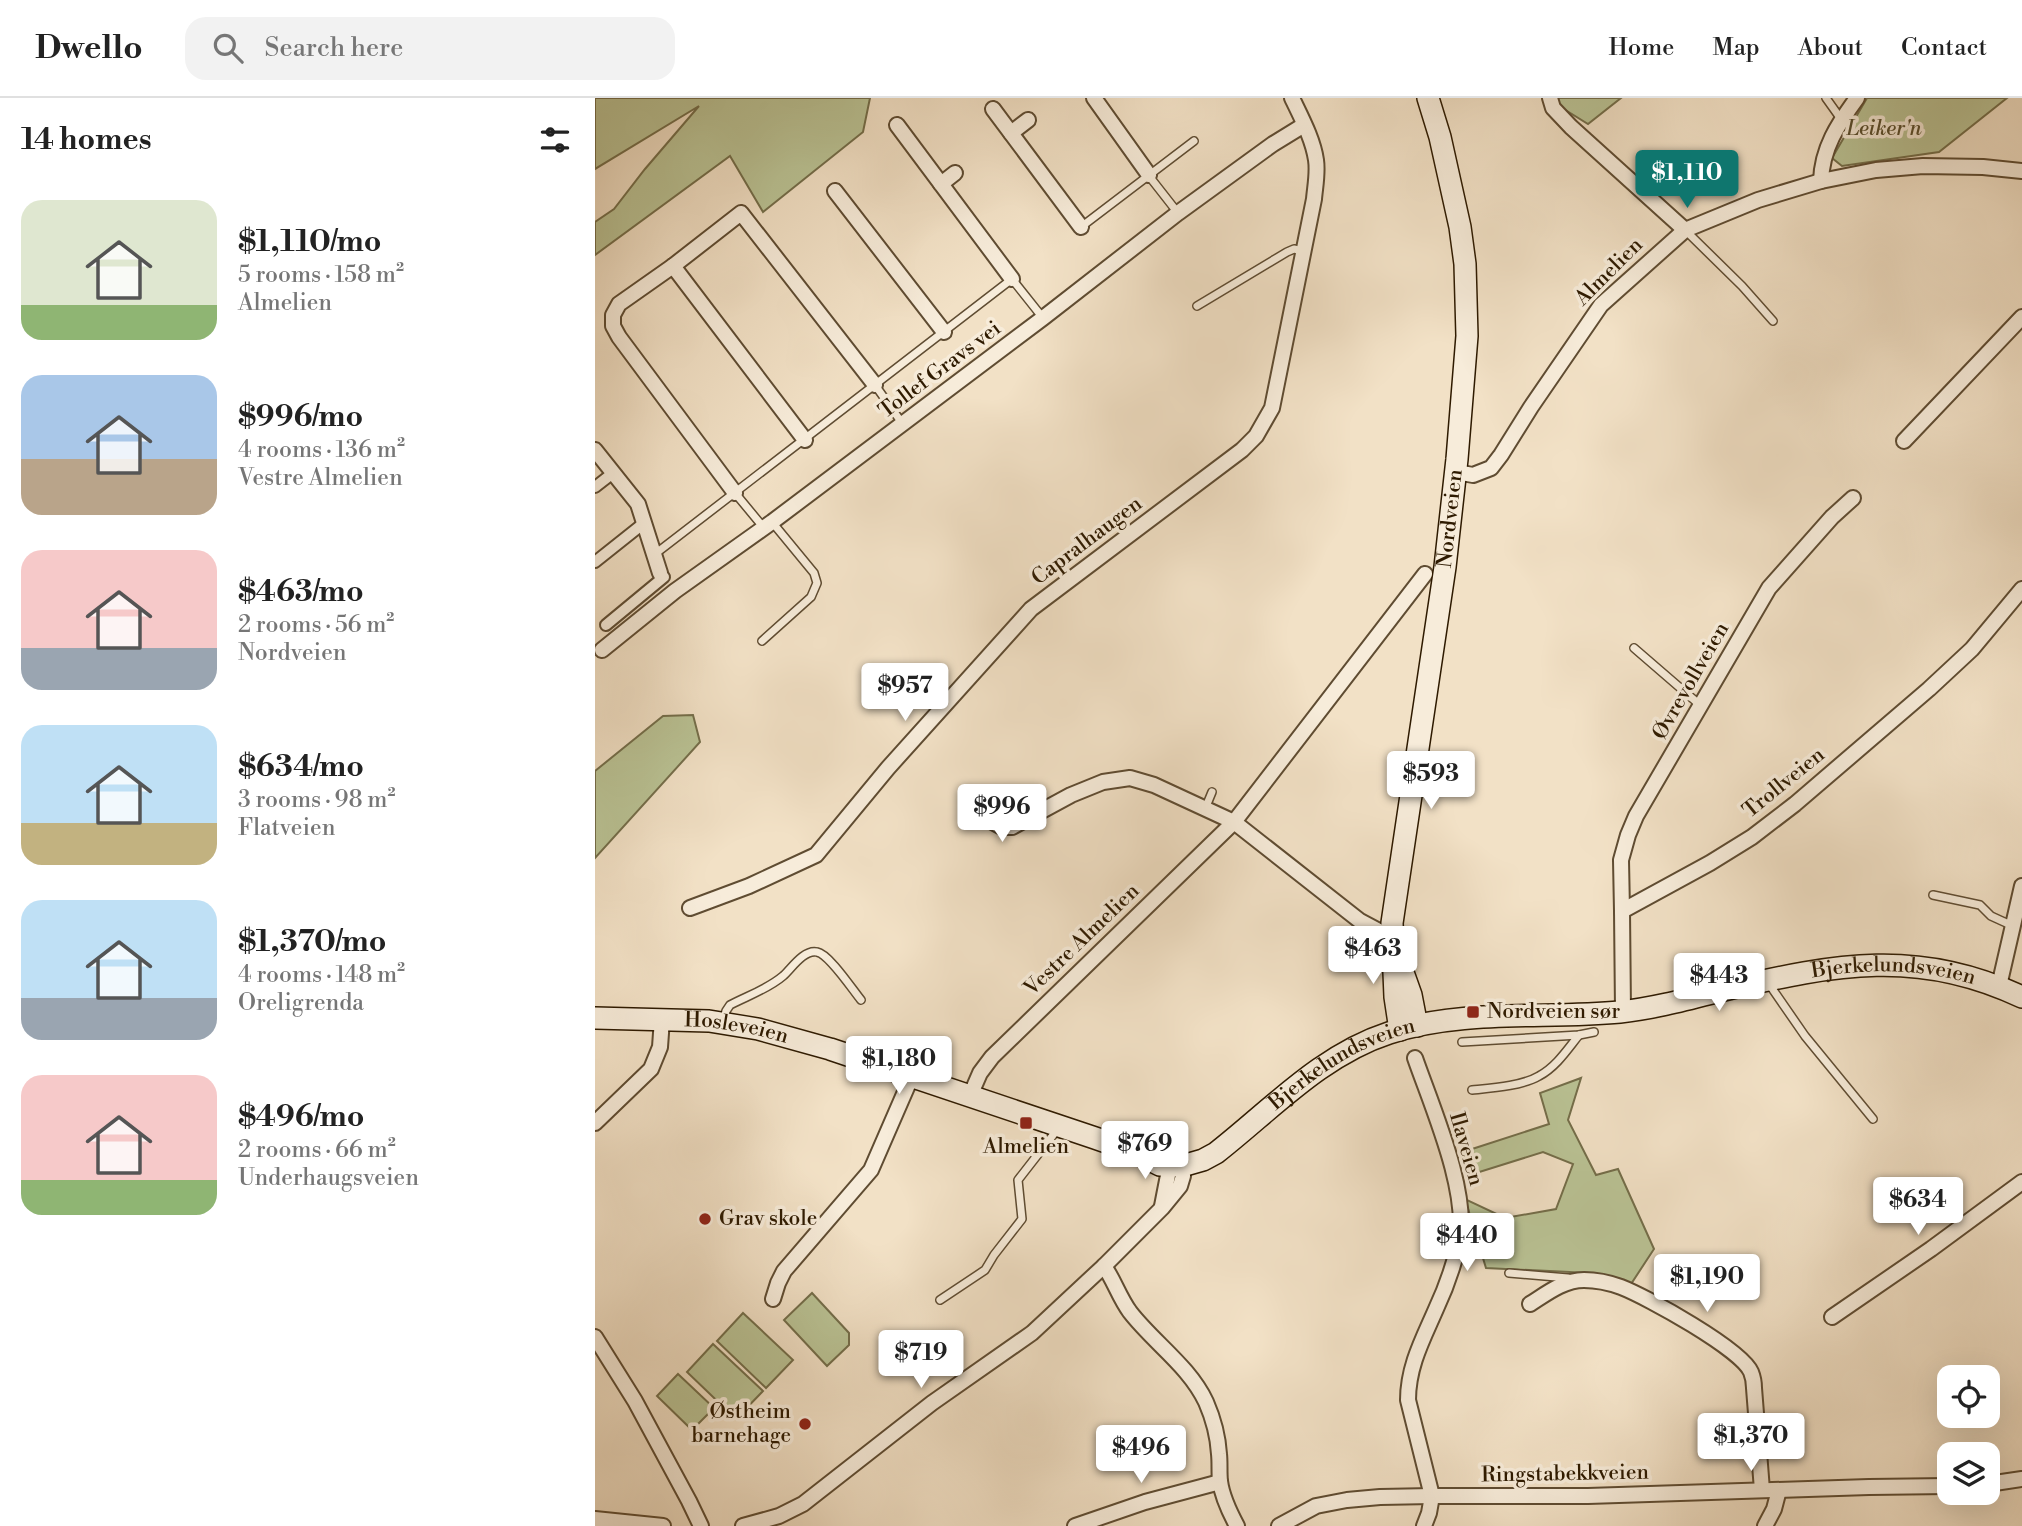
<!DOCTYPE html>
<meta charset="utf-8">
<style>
:root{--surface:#fff;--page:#f2f2f2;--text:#222;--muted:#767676;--line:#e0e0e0;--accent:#0f766e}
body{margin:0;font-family:"Libre Bodoni",serif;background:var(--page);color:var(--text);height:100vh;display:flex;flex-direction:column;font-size:26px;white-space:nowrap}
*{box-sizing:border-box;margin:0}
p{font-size:23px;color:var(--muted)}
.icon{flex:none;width:38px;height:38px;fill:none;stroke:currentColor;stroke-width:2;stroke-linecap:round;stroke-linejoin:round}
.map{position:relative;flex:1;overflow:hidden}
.details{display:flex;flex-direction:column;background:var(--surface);width:595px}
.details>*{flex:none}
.tools{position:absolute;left:1342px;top:1267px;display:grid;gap:14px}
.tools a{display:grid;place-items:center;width:63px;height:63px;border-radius:14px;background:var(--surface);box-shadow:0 7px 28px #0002;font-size:35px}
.price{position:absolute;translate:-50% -60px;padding:0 16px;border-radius:7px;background:#fff;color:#222;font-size:23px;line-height:46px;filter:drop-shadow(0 2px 4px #0008)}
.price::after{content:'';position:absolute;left:50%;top:42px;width:21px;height:16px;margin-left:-10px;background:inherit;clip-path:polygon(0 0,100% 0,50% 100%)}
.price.active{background:var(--accent);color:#fff}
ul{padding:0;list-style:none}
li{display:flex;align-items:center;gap:21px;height:175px;padding:0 21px}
li span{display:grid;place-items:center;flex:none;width:196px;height:140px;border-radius:21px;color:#555}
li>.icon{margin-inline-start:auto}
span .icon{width:84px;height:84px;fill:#fffc;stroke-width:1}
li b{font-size:30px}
h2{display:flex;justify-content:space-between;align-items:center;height:84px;padding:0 21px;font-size:30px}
header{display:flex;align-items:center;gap:42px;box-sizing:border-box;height:98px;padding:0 35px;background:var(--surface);border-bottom:2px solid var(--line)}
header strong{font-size:33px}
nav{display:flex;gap:38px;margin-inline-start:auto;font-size:24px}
.search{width:490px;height:63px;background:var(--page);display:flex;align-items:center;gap:18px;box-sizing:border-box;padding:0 24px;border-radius:21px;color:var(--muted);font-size:26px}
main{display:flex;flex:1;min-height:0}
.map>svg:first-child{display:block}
.green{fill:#bac395;stroke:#746e4a;stroke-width:2}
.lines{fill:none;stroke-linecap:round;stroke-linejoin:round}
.service-casing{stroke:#5f4c32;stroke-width:10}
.pedestrian-casing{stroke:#5f4c32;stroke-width:14}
.minor-casing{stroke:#5f4c32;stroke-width:18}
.secondary-casing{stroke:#2e1a00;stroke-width:24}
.service{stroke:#f7ecda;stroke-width:7}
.pedestrian{stroke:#f7ecda;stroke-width:10}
.minor{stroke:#f7ecda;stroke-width:14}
.secondary{stroke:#f7ecda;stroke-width:21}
.poi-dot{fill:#8f2418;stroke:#f7ecda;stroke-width:2.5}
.labels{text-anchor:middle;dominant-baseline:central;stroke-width:7;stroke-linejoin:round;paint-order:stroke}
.park-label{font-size:21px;font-style:italic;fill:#584d2d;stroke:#f7ecda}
.street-label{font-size:21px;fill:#2e1a00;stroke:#f7ecda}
.poi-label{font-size:21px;fill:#2e1a00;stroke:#f7ecda;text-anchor:start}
</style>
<header>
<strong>Dwello</strong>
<div class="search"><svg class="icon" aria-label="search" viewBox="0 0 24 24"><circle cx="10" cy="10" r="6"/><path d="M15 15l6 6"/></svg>Search here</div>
<nav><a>Home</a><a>Map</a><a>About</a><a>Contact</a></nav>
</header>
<main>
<section class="details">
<h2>14 homes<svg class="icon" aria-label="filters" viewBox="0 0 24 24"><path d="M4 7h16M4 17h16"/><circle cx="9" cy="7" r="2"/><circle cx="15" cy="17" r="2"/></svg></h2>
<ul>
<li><span style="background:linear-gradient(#dfe7d0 75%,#8fb573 0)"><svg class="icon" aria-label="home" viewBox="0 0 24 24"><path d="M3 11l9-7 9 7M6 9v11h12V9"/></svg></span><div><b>$1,110/mo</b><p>5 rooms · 158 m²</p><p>Almelien</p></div></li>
<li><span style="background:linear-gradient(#a9c7e8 60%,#b9a48a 0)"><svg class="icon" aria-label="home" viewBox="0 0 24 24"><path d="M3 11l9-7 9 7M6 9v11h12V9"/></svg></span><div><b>$996/mo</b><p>4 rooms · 136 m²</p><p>Vestre Almelien</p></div></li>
<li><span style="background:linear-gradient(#f6c9c9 70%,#9aa5b1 0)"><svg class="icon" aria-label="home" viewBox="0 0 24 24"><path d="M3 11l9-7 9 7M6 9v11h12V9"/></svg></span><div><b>$463/mo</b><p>2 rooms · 56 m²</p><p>Nordveien</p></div></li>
<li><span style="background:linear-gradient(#bfe0f5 70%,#c2b280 0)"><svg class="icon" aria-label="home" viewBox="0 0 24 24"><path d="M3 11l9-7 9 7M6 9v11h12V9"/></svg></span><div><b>$634/mo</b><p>3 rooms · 98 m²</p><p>Flatveien</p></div></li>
<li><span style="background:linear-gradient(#bfe0f5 70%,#9aa5b1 0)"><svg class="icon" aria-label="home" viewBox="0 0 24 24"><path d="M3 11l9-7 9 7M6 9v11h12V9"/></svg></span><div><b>$1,370/mo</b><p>4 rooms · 148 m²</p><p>Oreligrenda</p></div></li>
<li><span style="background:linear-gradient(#f6c9c9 75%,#8fb573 0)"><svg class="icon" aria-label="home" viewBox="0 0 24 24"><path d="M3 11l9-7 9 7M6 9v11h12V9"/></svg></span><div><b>$496/mo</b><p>2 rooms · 66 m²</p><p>Underhaugsveien</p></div></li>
</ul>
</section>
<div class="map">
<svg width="1427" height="1428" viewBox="0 0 1427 1428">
<rect width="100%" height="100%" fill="#f2e1c6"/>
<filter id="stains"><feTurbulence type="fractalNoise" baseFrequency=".00286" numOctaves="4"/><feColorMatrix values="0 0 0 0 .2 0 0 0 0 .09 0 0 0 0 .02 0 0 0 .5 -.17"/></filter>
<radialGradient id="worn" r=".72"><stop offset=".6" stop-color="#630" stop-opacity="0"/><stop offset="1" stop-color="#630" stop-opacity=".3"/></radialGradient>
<!-- green -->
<g class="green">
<path d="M 0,0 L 275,0 L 268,34 L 168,114 L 135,58 L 0,157 L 0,124 L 19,111 L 50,71 L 104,8 L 0,71 Z"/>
<path d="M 963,0 L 1026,0 L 993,26 L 964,8 Z"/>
<path d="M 1272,0 L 1412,0 L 1344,54 L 1247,68 L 1237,60 Z"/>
<path d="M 98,617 L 105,644 L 0,760 L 0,673 L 68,618 Z"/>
<path d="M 986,980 L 973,1022 L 1001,1077 L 1023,1071 L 1059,1151 L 1036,1186 L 995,1175 L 891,1170 L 870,1101 L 910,1120 L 961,1111 L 978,1066 L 948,1054 L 878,1076 L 871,1053 L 954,1026 L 945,995 Z"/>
<path d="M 217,1195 L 254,1235 L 254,1247 L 232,1268 L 189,1222 Z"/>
<path d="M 148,1215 L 198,1262 L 171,1290 L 122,1243 Z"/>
<path d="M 118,1246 L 168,1293 L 141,1321 L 92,1274 Z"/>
<path d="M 83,1276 L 119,1310 L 97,1332 L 62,1298 Z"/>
</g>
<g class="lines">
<!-- service casing -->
<g class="service-casing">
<g id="service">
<path d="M 1231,0 L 1246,21"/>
<path d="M 554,78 L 583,115"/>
<path d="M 486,129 L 599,43"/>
<path d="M 1091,133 L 1147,188 L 1178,223"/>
<path d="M 602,208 L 692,154 L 699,151 L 708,153"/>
<path d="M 280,287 L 307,325"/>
<path d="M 140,395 L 169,430"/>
<path d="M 60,456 L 417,181 L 448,220"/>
<path d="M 167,543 L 216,499 L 222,485 L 219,475 L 177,424"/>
<path d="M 1039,550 L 1105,607"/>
<path d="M 610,711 L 617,694"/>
<path d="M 1338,797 L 1385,807 L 1396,818 L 1418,828"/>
<path d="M 1174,886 L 1210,938 L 1278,1021"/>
<path d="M 128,924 L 131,913 L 135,907 C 152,898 173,891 188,878 C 196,871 209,851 222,854 C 234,856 257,891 266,902"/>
<path d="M 867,944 L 984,937 L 999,934"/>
<path d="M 877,992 C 897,990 927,988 944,978 C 961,969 972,952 984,937"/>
<path d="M 914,1175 L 973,1180"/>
<path d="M 345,1202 L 390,1172 L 399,1157 L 427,1121 L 423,1082 L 462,1032"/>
</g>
</g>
<!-- pedestrian casing -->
<g class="pedestrian-casing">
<g id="pedestrian">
<path d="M 0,389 L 18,375"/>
<path d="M 0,464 L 49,425"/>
<path d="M 11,527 L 69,479"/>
</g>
</g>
<!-- minor casing -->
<g class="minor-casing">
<g id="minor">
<path d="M 499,0 L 554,77"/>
<path d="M 955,0 L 958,10 L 976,29 L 1090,132"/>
<path d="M 398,11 L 486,129"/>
<path d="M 302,27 L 417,181"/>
<path d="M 416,35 L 433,22"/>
<path d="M 1226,83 C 1227,50 1243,26 1262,0"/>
<path d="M 346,86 L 360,75"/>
<path d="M 240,93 L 349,234"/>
<path d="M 78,168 L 210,342"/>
<path d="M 1309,343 L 1427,219"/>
<path d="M 0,352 L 43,406 L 65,475"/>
<path d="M 861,374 L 878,377 L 896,370 L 906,357 L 936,309 L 1006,207 L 1090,132 L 1163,102 L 1226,83 L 1281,72 L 1328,68 L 1388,69 L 1427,73"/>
<path d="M 140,395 L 24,239 L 18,228 L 18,217 L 24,206 L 78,168 L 146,115 L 280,287"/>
<path d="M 7,552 L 80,493 L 177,424 L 448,220 L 583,115 L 678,46 L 709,27"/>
<path d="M 394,722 L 407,729 L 417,729 L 476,697 L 508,684 L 535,680 L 559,687 L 639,724 L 765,823 L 797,840"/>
<path d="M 95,810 L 154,788 L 221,757 L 293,670 L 436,511 L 647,352 L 661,338 L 677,310 L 719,101 C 720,89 723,75 721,62 C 718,41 706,19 697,0"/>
<path d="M 1027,813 L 1026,762 L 1033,737 L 1041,718 L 1174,490 L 1237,419 L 1258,400"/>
<path d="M 1404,888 L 1427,788"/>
<path d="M 1028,913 L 1027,813 L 1115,765 L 1157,739 L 1200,706 L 1334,591 L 1377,551 L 1427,491"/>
<path d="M 820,960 C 837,1009 875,1095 864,1145 C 859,1166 850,1192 841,1211 C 828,1241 813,1268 813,1302 L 837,1398 L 834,1415 L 829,1428"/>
<path d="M 375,998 L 385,975 L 397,959 L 639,724 L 830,476"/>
<path d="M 0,1025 L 56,971 L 65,949 L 67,921"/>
<path d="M 567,1108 L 575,1067 L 579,1060"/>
<path d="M 509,1168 C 519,1182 524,1199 535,1214 C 559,1245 594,1268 611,1304 C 618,1320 623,1339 624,1356 C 625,1365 624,1374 625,1383 C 627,1398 635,1415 642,1428"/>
<path d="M 178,1201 L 183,1185 L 189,1173 L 276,1072 L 316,980"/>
<path d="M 935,1206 C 951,1196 968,1182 989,1182 C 1000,1182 1015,1185 1026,1189 C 1052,1199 1146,1251 1156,1274 C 1158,1279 1159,1285 1159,1290 L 1167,1392"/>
<path d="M 1237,1219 L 1336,1151 L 1427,1084"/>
<path d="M 0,1239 L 40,1303 L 94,1403 L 106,1428"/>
<path d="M 1393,1386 L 1427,1381"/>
<path d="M 0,1421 L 68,1428"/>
<path d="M 148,1428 L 184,1418 L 208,1406 L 337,1305 L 437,1235 L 509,1168 L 567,1110 L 585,1088 L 588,1078 L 587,1068 L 581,1055"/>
<path d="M 480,1428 L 550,1404 L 625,1384"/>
<path d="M 684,1428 L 721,1408 L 752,1402 L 785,1399 L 837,1398 L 993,1398 L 1274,1389 L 1354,1388"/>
<path d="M 1170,1428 L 1179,1411 L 1184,1392"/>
</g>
</g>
<!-- secondary casing -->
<g class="secondary-casing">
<g id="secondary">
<path d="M 805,866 L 816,897 L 822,928"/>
<path id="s1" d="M 0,920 L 114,923 L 163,931 L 235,951 L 500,1040 L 537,1053 L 565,1067 L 587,1068 L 608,1062 L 621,1055 C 676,1012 726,957 794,935 C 865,911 951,921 1025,914 C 1062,910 1097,900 1133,891 C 1240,866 1324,850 1427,899"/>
<path id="s2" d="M 805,932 L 800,899 L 797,825 L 850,469 L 862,361 L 872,238 L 870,166 L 865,129 L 845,39 L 833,0"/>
</g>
</g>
<!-- service -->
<use href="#service" class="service"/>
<!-- pedestrian -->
<use href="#pedestrian" class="pedestrian"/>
<!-- minor -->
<use href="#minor" class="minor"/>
<!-- secondary -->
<use href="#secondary" class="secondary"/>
</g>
<!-- markers -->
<g class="poi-dot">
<rect x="871" y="907" width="14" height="14" rx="3.5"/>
<rect x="424" y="1018" width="14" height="14" rx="3.5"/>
<circle cx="110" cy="1121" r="7"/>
<circle cx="210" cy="1326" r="7"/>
</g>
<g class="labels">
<!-- park labels -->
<g class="park-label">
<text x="1289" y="31">Leiker'n</text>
</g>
<!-- street labels -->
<g class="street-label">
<text transform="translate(1014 174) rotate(-45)">Almelien</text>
<text transform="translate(345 272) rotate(-37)">Tollef Gravs vei</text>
<text stroke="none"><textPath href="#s2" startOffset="516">Nordveien</textPath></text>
<text transform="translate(492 443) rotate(-37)">Capralhaugen</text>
<text transform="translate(1096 583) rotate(-60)">Øvrevollveien</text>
<text transform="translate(1189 685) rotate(-39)">Trollveien</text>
<text transform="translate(487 842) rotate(-44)">Vestre Almelien</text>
<text stroke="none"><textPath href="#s1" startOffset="1370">Bjerkelundsveien</textPath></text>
<text stroke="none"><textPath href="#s1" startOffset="142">Hosleveien</textPath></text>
<text stroke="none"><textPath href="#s1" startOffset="803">Bjerkelundsveien</textPath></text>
<text transform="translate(871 1051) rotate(74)">Ilaveien</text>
<text transform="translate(970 1376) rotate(-1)">Ringstabekkveien</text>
</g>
<!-- poi labels -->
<g class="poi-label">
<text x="892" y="914">Nordveien sør</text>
<text x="431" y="1049" text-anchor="middle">Almelien</text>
<text x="124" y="1121">Grav skole</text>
<text x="196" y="1314" text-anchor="end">Østheim<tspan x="196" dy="24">barnehage</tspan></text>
</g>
</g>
<rect width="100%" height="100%" filter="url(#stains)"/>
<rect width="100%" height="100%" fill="url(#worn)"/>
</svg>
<div class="tools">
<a><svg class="icon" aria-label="locate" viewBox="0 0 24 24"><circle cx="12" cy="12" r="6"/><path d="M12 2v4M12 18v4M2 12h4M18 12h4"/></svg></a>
<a><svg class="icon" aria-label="layers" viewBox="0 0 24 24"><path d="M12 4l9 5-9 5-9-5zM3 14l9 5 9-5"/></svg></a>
</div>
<b class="price active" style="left:1092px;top:112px">$1,110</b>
<b class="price" style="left:310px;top:625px">$957</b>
<b class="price" style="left:836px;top:713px">$593</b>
<b class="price" style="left:407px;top:746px">$996</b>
<b class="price" style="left:778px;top:888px">$463</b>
<b class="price" style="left:1124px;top:915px">$443</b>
<b class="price" style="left:304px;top:998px">$1,180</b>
<b class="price" style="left:550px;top:1083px">$769</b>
<b class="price" style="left:1323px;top:1139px">$634</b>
<b class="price" style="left:872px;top:1175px">$440</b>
<b class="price" style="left:1112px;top:1216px">$1,190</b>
<b class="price" style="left:326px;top:1292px">$719</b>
<b class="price" style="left:1156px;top:1375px">$1,370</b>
<b class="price" style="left:546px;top:1387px">$496</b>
</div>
</main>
